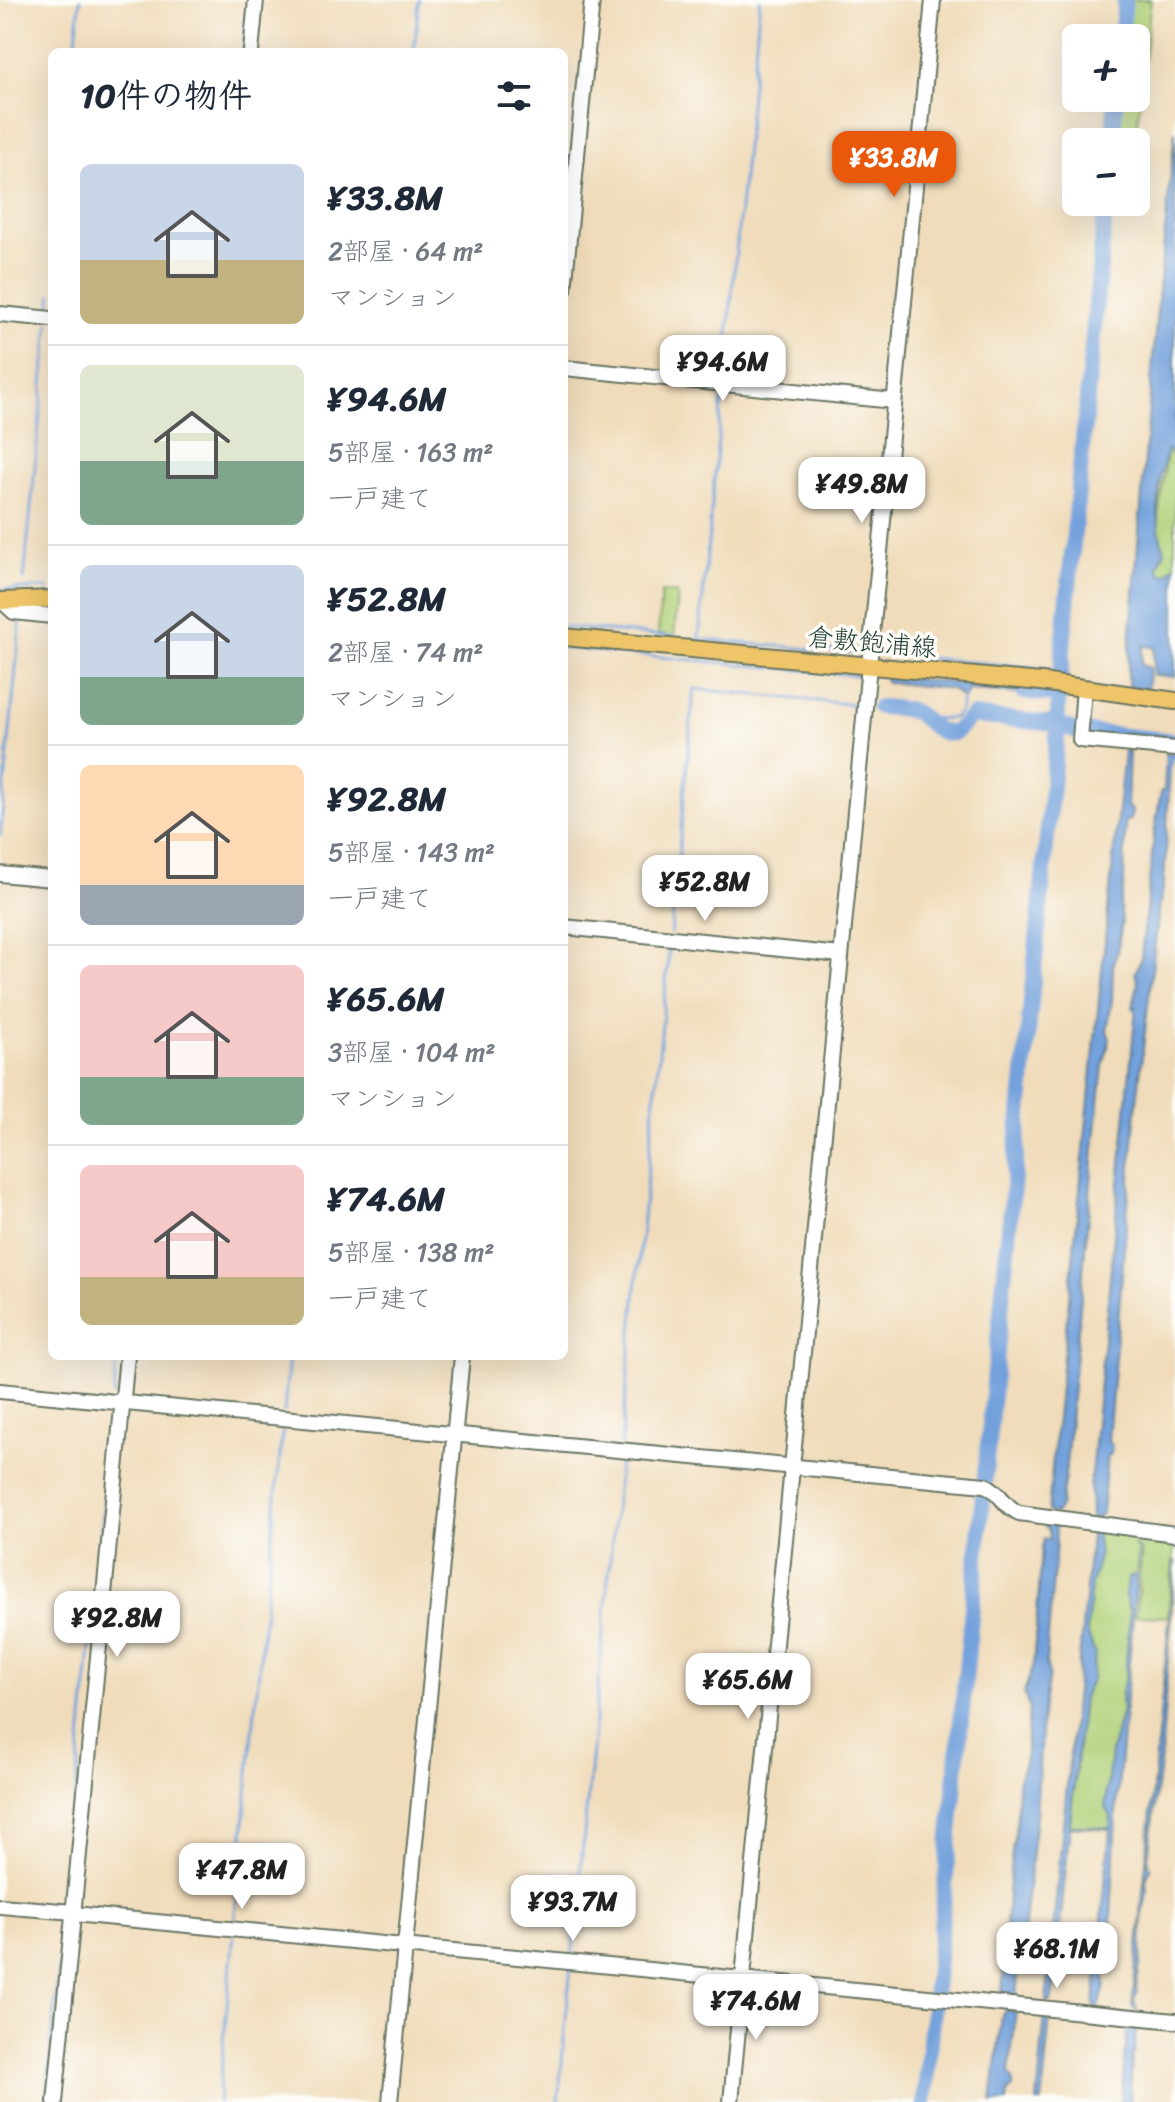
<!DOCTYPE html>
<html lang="ja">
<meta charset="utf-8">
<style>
:root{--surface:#fff;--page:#f2f2f3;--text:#1f2937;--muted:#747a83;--line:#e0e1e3;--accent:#ea580c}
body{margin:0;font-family:Sriracha,"Klee One",sans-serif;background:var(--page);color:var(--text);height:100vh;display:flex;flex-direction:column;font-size:30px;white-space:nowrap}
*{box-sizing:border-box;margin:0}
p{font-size:26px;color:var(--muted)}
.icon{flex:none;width:44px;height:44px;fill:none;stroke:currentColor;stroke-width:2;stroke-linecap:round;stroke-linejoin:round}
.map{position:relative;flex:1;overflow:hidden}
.panel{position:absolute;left:48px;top:48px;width:520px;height:1312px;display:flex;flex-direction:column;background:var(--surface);border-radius:12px;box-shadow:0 8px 32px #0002}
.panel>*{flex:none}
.tools{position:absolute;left:1062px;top:24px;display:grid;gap:16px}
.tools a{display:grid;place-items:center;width:88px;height:88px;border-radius:12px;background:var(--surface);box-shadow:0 8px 32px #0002;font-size:40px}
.price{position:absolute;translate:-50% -68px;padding:0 18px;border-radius:16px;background:#fff;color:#222;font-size:26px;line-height:52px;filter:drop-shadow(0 2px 4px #0008)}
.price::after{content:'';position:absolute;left:50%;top:48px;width:24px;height:18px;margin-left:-12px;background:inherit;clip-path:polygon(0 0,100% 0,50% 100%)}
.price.selected{background:var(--accent);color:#fff}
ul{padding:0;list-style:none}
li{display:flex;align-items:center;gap:24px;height:200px;padding:0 32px}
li+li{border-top:2px solid var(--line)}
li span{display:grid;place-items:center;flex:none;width:224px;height:160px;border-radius:12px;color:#555}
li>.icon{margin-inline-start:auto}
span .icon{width:96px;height:96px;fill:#fffc;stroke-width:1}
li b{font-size:34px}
h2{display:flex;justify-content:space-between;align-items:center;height:96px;padding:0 32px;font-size:34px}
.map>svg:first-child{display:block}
.green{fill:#b1d179;stroke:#688756;stroke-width:2}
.water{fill:#73a1dc;stroke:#496f88;stroke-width:2;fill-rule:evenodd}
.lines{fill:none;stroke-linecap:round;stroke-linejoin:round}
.stream{stroke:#73a1dc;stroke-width:3}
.river{stroke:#73a1dc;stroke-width:16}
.minor-casing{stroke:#687563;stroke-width:18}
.major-casing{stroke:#687563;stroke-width:20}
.minor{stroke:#fff;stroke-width:14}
.major{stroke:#eec569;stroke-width:16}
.labels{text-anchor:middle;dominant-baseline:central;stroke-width:7;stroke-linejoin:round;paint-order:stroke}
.street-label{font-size:26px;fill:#1f3d34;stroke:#fdfcf7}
</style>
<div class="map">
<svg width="1175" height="2102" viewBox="0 0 1175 2102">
<rect width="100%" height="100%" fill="#fdfcf7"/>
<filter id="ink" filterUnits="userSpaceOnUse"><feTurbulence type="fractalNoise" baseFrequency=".0125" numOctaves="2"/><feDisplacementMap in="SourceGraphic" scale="16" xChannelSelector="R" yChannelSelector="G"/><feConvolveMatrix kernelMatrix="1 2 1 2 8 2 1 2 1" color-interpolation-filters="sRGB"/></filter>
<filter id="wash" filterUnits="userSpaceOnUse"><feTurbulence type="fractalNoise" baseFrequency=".006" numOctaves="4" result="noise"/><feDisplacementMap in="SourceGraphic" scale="32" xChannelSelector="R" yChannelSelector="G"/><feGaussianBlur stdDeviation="1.8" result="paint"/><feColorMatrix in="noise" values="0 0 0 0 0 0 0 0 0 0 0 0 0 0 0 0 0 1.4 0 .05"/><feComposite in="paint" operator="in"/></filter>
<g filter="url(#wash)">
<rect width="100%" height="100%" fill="#f0dcba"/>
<!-- green -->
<g class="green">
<path d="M 1129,0 L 1151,0 L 1136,137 L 1115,134 L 1119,98 L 1136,98 L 1136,38 L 1125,38 Z"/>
<path d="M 1168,449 L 1175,459 L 1175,565 L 1166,575 L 1160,573 L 1158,567 L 1162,555 L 1157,521 Z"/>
<path d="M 661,592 L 678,594 L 674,636 L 658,634 Z"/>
<path d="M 1096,1526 L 1135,1531 L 1135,1543 L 1136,1531 L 1175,1540 L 1168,1617 L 1136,1616 L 1142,1550 L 1135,1546 L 1139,1549 L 1137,1575 L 1127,1605 L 1130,1613 L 1125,1676 L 1121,1695 L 1122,1710 L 1111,1752 L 1105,1806 L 1111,1816 L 1110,1829 L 1070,1825 L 1083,1697 L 1092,1679 L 1095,1654 L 1087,1632 Z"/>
</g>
<!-- water -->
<g class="water">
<path d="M 1175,131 L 1175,459 L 1174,461 L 1173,453 L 1168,450 C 1158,475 1153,526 1165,550 L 1158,567 L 1160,572 L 1166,575 L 1175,565 L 1175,677 L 1153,675 L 1154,647 L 1143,646 L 1141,665 L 1150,668 L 1147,689 L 1128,687 L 1128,667 L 1156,321 Z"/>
<path d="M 885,676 L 1043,692 L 1043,696 L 968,690 L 963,699 L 952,689 L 886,682 Z"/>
<path d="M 1129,750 L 1127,806 L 1132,810 L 1131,820 L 1125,821 L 1125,825 L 1124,885 L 1120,905 L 1122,921 L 1118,949 L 1113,964 L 1112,1000 L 1107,1031 L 1110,1039 L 1103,1066 L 1094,1149 L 1065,1477 L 1060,1507 L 1055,1514 L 1048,1512 L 1054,1447 L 1124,751 Z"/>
<path d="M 1166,753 L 1175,753 L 1170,769 L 1164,885 L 1159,908 L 1135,1120 L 1108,1441 L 1112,1446 L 1111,1454 L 1107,1456 L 1102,1513 L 1097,1519 L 1091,1518 L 1090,1485 L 1136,1007 L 1133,1008 L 1138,982 L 1135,973 L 1141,958 L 1154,835 L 1161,791 L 1164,791 Z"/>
<path d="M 1047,1519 L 1055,1520 L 1056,1543 L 1046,1662 L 1049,1675 L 1042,1716 L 1036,1816 L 1016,1996 L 1008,1999 L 1002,1992 C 1006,1936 1007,1879 1016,1824 C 1019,1806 1014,1780 1025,1763 L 1029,1709 L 1024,1692 L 1033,1667 L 1042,1548 L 1044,1539 L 1050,1540 L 1049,1531 L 1045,1527 Z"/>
<path d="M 1092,1525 L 1135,1531 L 1135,1546 L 1139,1549 L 1116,1814 L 1111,1920 L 1105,1960 L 1105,1986 L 1099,2008 L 1096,2008 L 1094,2004 L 1110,1829 L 1070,1826 L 1054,1988 L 1051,2002 L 1046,2002 ZM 1096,1526 L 1135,1532 L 1135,1547 L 1139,1549 L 1137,1574 L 1129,1577 L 1125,1592 L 1130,1613 L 1125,1676 L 1121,1695 L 1122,1710 L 1111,1752 L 1105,1806 L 1111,1816 L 1110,1828 L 1070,1825 L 1070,1822 L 1083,1697 L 1092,1679 L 1095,1654 L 1087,1632 L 1091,1585 L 1099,1557 Z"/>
<path d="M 1175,1560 L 1162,1748 L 1148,1859 L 1148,1865 L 1151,1867 L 1146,1879 L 1147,1892 L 1142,1920 L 1141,1961 L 1136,1988 L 1138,1993 L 1134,1999 L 1137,2011 L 1132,2007 Z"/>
<path d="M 1006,2009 L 1016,2013 L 1009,2074 L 1013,2080 L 1013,2088 L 1008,2092 L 1007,2102 L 992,2102 L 1002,2015 Z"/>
<path d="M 1045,2013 L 1050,2017 L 1042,2102 L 1037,2102 Z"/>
<path d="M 1137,2021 L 1134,2054 L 1132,2054 L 1130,2102 L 1121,2102 L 1128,2022 Z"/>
</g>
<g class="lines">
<!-- stream -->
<g class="stream">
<path d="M 75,52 L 80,0"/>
<path d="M 243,52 L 248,0"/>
<path d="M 414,52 L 419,0"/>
<path d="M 50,314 L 52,294"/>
<path d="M 724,378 L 760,0"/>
<path d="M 24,579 L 49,323"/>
<path d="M 0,590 L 48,588 L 48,592"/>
<path d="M 564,627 L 674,637"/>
<path d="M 699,638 L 723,387"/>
<path d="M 696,639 L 867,654"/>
<path d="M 564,648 L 863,676"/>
<path d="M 875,653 L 1061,670"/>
<path d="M 924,719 L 954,718 L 960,711 L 962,698"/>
<path d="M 0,835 L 21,617"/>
<path d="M 671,935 L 694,689 L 859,705"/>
<path d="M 114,1396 L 117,1356"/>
<path d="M 284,1412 L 289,1356"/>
<path d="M 621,1444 L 670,942"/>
<path d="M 65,1907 L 113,1409"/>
<path d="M 234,1926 L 283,1424"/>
<path d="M 572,1959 L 620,1457"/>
<path d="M 46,2102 L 64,1914"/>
<path d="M 218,2102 L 234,1933"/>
<path d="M 558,2102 L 571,1966"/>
</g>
<!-- river -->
<g class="river">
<path d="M 1121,38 L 1125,0"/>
<path d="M 1112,142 L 1116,98"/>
<path d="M 1060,678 L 1106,202"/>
<path d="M 1024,692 L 1058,695 L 1058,724 L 1076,731 L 1175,741"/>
<path d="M 879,707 C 890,708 903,707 914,712 C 930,719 933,735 954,733 L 972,716 L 1058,724 L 924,2102"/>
</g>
</g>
</g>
<g filter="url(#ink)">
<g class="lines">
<!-- minor casing -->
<g class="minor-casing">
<g id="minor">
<path d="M 251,52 L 256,0"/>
<path d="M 564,290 L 592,0"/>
<path d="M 0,314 L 52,319"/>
<path d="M 564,368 L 894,401"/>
<path d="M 2,601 L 14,612 L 52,616"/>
<path d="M 1084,688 L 1080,740 L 1175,749"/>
<path d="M 0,874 L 52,879"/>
<path d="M 564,927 L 841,955"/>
<path d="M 0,1391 L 985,1485 C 1000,1491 1004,1507 1019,1513 L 1175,1534"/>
<path d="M 0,1906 L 74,1912"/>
<path d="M 74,1914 L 1175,2021"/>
<path d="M 55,2102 L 127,1356"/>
<path d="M 390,2102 L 462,1356"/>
<path d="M 731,2102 L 933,0"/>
</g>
</g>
<!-- major casing -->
<g class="major-casing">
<g id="major">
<path d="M 0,601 L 52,599"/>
<path d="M 564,637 L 1041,682 L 1175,701"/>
</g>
</g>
<!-- minor -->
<use href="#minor" class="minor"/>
<!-- major -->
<use href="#major" class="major"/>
</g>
</g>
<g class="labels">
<!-- street labels -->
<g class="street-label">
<text transform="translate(872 642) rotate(5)">倉敷飽浦線</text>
</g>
</g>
</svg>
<div class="tools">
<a>+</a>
<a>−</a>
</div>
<b class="price selected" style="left:894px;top:199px">¥33.8M</b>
<b class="price" style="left:723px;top:403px">¥94.6M</b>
<b class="price" style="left:862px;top:525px">¥49.8M</b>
<b class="price" style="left:705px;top:923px">¥52.8M</b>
<b class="price" style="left:117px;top:1659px">¥92.8M</b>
<b class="price" style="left:748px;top:1721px">¥65.6M</b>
<b class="price" style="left:242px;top:1911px">¥47.8M</b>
<b class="price" style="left:573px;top:1943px">¥93.7M</b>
<b class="price" style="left:1057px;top:1990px">¥68.1M</b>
<b class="price" style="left:756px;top:2042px">¥74.6M</b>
<section class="panel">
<h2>10件の物件<svg class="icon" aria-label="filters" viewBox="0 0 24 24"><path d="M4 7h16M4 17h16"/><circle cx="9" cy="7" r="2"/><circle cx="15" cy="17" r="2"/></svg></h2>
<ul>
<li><span style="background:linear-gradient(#c9d6e8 60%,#c2b280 0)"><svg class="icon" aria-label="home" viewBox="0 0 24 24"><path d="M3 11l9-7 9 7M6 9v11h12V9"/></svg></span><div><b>¥33.8M</b><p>2部屋 · 64 m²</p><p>マンション</p></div></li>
<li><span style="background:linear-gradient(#dfe7d0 60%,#7fa58c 0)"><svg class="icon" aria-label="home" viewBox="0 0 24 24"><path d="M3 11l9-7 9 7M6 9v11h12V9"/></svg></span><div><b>¥94.6M</b><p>5部屋 · 163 m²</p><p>一戸建て</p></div></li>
<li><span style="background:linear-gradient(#c9d6e8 70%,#7fa58c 0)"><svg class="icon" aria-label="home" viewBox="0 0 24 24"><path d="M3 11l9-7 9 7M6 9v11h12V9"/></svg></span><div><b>¥52.8M</b><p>2部屋 · 74 m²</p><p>マンション</p></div></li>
<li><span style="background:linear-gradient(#ffd9b3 75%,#9aa5b1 0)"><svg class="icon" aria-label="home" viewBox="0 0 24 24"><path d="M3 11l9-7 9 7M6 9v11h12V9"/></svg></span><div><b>¥92.8M</b><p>5部屋 · 143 m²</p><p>一戸建て</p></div></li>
<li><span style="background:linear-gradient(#f6c9c9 70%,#7fa58c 0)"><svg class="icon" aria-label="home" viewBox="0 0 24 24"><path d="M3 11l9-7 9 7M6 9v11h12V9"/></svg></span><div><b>¥65.6M</b><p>3部屋 · 104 m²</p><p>マンション</p></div></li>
<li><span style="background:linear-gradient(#f6c9c9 70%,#c2b280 0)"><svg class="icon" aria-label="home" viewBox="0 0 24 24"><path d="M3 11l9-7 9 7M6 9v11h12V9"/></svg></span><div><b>¥74.6M</b><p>5部屋 · 138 m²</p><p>一戸建て</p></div></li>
</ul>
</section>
</div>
